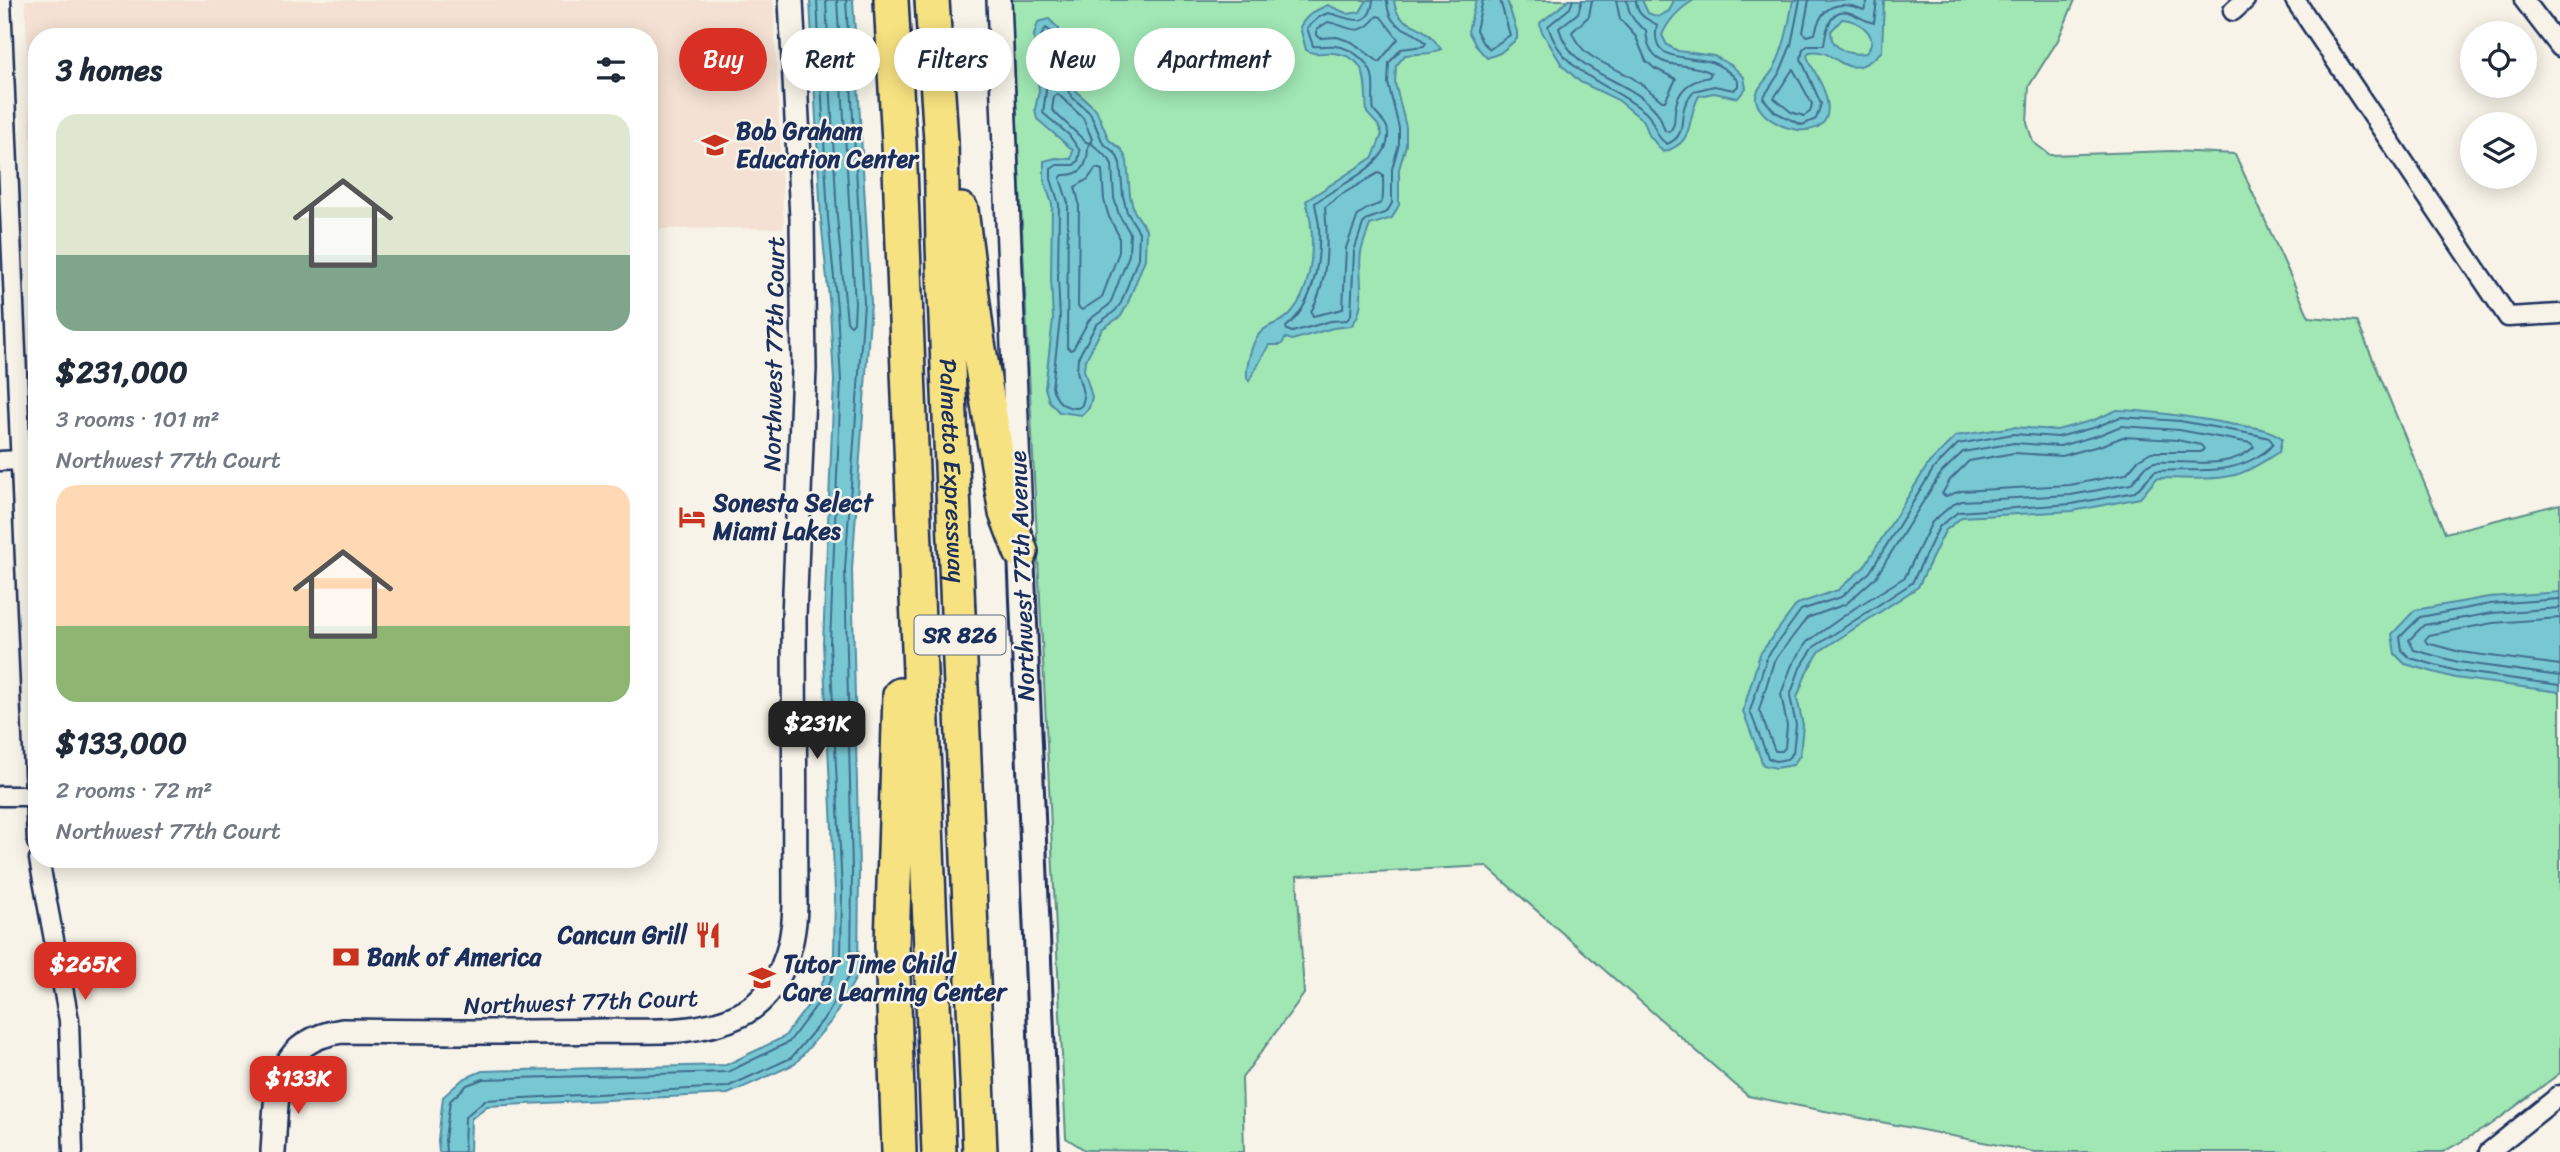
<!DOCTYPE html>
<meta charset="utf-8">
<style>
:root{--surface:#fff;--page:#f2f2f3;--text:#1f2937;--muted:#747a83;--accent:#d93025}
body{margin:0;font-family:Sriracha,sans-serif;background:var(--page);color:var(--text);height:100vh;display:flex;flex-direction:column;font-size:26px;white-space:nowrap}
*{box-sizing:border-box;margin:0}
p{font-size:23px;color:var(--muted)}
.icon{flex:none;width:38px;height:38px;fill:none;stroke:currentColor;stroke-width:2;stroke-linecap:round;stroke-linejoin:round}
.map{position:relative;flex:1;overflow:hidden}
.panel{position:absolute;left:28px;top:28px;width:630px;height:840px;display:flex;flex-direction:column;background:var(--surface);border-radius:28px;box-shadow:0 4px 18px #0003}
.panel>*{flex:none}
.banner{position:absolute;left:679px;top:28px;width:665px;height:63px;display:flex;gap:14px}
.fabs{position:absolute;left:2460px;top:21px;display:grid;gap:14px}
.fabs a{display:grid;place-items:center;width:77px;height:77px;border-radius:50%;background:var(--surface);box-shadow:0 4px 18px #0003;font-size:35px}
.price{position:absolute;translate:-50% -60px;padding:0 16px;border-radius:14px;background:var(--accent);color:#fff;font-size:23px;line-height:46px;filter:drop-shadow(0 2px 4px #0008)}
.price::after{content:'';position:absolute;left:50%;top:42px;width:21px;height:16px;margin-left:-10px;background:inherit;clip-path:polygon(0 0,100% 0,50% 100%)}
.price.active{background:#222;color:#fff}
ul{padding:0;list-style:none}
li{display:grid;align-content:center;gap:14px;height:371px;padding:0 28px}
li span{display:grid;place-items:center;height:217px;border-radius:21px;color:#555}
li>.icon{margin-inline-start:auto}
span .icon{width:126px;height:126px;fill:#fffc;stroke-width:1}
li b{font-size:30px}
h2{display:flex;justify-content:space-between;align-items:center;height:84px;padding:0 28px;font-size:30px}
.chip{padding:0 24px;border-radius:32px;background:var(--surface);box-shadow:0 4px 18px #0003;font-size:24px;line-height:63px}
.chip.active{background:var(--accent);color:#fff}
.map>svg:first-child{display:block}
.built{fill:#f4e1d3}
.green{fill:#a0e7b4;stroke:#5e8b89;stroke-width:2}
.water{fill:#78c8d3;stroke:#538ba4;stroke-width:2;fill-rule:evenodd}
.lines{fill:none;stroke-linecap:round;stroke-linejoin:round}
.shore{stroke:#406c8d;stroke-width:2}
.minor-casing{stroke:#1b2f5e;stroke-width:23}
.tertiary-casing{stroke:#1b2f5e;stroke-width:28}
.secondary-casing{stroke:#1b2f5e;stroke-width:30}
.motorway-casing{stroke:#1b2f5e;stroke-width:38}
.minor{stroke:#f7f3e8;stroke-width:18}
.tertiary{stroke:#f7f3e8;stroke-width:23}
.secondary{stroke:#f7f3e8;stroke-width:24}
.motorway{stroke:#f7e281;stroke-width:33}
.labels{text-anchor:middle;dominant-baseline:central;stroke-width:5;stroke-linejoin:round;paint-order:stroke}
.shield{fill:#f7f3e8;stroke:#5d6a87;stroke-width:2}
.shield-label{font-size:23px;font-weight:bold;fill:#1b2f5e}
.poi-label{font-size:24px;font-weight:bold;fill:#1b2f5e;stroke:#f7f3e8;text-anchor:start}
.street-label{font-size:24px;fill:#1b2f5e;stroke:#f7f3e8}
</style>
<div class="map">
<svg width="2560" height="1152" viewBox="0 0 2560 1152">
<rect width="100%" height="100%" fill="#f7f3e8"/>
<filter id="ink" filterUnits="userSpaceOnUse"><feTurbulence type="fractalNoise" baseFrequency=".0143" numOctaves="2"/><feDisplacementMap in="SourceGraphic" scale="14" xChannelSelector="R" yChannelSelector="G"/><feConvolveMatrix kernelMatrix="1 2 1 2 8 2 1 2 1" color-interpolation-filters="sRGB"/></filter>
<g filter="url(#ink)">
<!-- built -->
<path class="built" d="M 25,0 L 773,0 L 784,228 L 649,229 L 649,37 L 37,37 L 37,290 Z"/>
<!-- green -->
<path class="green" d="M 1011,0 L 2075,0 L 2058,40 L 2029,86 L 2027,123 L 2033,142 L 2050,155 L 2172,151 L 2235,154 L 2309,317 L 2357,321 L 2445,533 L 2560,504 L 2560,1073 L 2492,1124 L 2443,1152 L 2034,1152 L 1748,1096 L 1486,866 L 1297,876 L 1304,994 L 1242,1078 L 1244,1152 L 1085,1150 L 1066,1138 Z"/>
<!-- water -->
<g class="water">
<path d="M 810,0 L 853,0 L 871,303 L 852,569 L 859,871 L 858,974 L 833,1019 L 795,1064 L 728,1094 L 487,1106 L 471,1119 L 470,1152 L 439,1152 L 438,1140 L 443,1097 L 463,1079 L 482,1071 L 726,1065 L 784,1037 L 818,992 L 834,955 L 835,891 L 823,643 L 834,381 L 830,309 L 821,219 Z"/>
<path d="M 1367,0 L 1394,0 C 1397,27 1414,20 1429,35 C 1434,39 1437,44 1441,49 L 1431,53 L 1405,55 L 1396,66 L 1395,83 L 1406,127 L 1406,145 L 1399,169 L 1399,205 L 1392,218 L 1370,225 C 1367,234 1363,243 1361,252 C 1357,276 1369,307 1351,326 L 1333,328 L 1292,340 L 1286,338 L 1281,345 L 1269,345 L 1249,381 L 1247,378 C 1246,366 1252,340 1261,332 C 1268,324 1282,323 1289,315 C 1315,288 1316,234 1306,201 L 1373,157 L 1382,134 L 1378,125 L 1367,113 C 1364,87 1372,57 1333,53 C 1323,52 1315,56 1306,50 L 1300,27 C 1306,15 1316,10 1328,5 L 1348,14 L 1360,12 Z"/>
<path d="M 1476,0 L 1507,0 L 1517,32 L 1517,39 L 1500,53 L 1487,58 L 1476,46 L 1468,31 Z"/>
<path d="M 1569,0 L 1642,0 L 1648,13 L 1658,17 L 1669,11 L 1674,0 L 1694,0 C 1679,9 1669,19 1662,35 L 1667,45 L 1678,51 L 1714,56 L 1731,65 L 1744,77 L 1746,88 L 1738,98 L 1714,93 L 1699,96 C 1685,121 1697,142 1663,152 L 1649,135 L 1644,121 L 1618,100 L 1580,82 L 1562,65 L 1541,30 L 1540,23 Z"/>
<path d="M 1793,0 L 1884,0 L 1882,51 C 1844,89 1839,46 1809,52 L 1807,56 C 1813,71 1825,86 1827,101 C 1836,149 1762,130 1756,100 C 1754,89 1769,78 1774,68 C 1785,47 1789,23 1793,0 ZM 1842,19 C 1860,20 1881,36 1866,53 C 1851,55 1841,53 1832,40 L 1831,31 Z"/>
<path d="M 1049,19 L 1059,29 L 1069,79 L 1078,93 L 1096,109 L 1109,140 L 1122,150 L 1127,161 L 1130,195 L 1134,211 L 1146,229 L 1145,259 L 1127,305 L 1121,316 L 1102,329 L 1085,361 L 1084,370 L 1092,397 L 1089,408 L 1082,415 L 1059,412 L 1049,401 L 1045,388 L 1053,319 L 1051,278 L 1052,204 L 1044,180 L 1044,161 L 1056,158 L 1071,159 L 1073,150 L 1037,119 L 1035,109 L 1039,91 L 1034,35 L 1038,22 Z"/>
<path d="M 2117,410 C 2156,411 2192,417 2230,424 C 2249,427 2266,427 2282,438 L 2279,452 C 2265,460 2251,471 2235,475 C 2210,481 2182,478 2157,478 L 2140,498 L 2073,511 L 1962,517 L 1945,531 L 1918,587 L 1820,651 L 1807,671 L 1797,698 L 1803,725 L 1800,755 L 1793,765 L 1776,768 L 1763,765 L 1743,711 L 1760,654 L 1797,604 L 1838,590 L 1864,567 L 1929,463 L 1956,436 L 2013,427 L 2057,430 L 2094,420 Z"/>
<path d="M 2560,592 L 2560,692 L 2455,678 L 2405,664 L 2395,654 L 2392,634 L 2415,610 L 2489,597 Z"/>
</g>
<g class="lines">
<!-- shore -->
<g class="shore">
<path d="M 826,0 L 837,217 L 847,322 L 851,325 L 854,322 L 855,303 L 837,0"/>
<path d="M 1373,0 C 1370,33 1345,16 1328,13 L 1319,17 L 1307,28 L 1313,46 C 1320,47 1328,45 1335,46 C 1353,48 1373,64 1373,82 C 1374,92 1372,101 1374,111 C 1379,118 1388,123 1388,133 C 1391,166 1337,185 1315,203 C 1316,210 1318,218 1319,225 C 1321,260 1314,305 1286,327 L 1287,330 L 1292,332 L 1331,321 L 1347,320 L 1351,315 L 1354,251 L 1363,224 L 1368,219 L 1387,212 L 1392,203 L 1392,169 L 1399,144 L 1399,128 L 1388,83 L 1389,63 L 1401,49 L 1424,46 L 1426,43 C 1411,25 1388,33 1387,0"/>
<path d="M 1483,0 L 1476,30 L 1482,42 L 1490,49 L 1510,35 L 1500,0"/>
<path d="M 1573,0 L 1570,8 L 1548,26 C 1563,76 1611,83 1646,113 C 1656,122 1654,137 1667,144 C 1687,136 1679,121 1685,105 C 1687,100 1691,95 1694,91 L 1714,86 L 1734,90 L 1738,86 L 1738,81 C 1731,73 1722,66 1711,62 C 1687,55 1649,64 1657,25 C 1646,18 1637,16 1636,0"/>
<path d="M 1582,0 L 1578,13 L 1559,28 C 1572,76 1628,77 1656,111 C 1661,116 1662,124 1665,131 L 1669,132 C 1676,125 1674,120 1675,111 C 1677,89 1690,81 1709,77 L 1711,73 C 1686,58 1649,78 1646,30 C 1634,23 1628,14 1627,0"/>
<path d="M 1592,0 L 1589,16 L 1572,32 C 1582,59 1609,64 1631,77 C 1642,84 1652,93 1662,101 L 1665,101 L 1676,79 L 1654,68 L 1646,61 L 1636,37 L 1620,19 L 1616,0"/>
<path d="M 1800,0 L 1791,45 L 1780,72 L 1763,98 L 1775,112 L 1802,125 L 1816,119 L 1821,104 L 1801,59 L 1803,49 L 1809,45 L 1824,45 C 1826,30 1831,3 1853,14 C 1860,17 1867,22 1874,23 L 1877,0"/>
<path d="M 1809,0 L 1803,32 L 1806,36 L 1815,34 C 1821,4 1839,0 1864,10 L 1868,0"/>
<path d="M 1377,16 L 1381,17 L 1398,39 L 1379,62 L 1352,42 L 1337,37 L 1320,38 L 1317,35 L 1317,29 L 1328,22 C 1350,26 1358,40 1377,16 Z"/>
<path d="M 1046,28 L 1053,33 L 1063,83 L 1073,98 L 1090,113 L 1103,143 L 1116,154 L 1120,163 L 1123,196 L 1127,212 L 1139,232 L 1138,258 L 1121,303 L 1115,311 L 1096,325 L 1078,358 L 1077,371 L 1084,397 L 1082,405 L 1078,408 C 1063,408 1056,401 1052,387 L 1060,319 L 1058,278 L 1059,204 L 1051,179 L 1051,169 L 1057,165 L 1074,165 L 1078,161 L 1080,151 L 1069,135 L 1043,113 L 1046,91 L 1041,36 Z"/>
<path d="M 1793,69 L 1812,104 L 1810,112 L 1804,116 L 1791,112 L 1774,98 Z"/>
<path d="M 1058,94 L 1083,118 L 1092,139 L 1090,143 L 1086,142 L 1052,110 L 1054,96 Z"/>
<path d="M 1091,143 L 1109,159 L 1112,165 L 1114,198 L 1119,215 L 1130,233 L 1129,255 L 1112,299 L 1109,305 L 1089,320 L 1073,349 L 1070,350 L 1067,347 L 1068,203 L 1060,178 L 1063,175 C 1083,176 1088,164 1088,146 Z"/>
<path d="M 1096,168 L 1102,170 L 1104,200 L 1109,217 L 1119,236 L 1119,252 L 1102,297 L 1082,310 L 1078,307 L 1079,203 L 1075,187 L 1088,179 Z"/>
<path d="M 1378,173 L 1383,175 C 1384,218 1382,195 1358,215 L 1346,248 L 1343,309 L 1313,316 L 1311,312 C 1329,281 1328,241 1325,207 L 1341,195 Z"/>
<path d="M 2120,417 L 2180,421 L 2257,435 L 2269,438 L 2273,443 C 2270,450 2263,453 2257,457 C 2225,476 2191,468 2155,471 L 2135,492 L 2072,504 L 1958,512 L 1939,527 L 1912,583 L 1814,647 L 1800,668 L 1790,696 L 1796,725 L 1793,753 L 1787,759 L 1776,761 L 1768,758 L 1750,711 L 1767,657 L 1801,610 L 1841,597 L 1870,572 L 1934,468 L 1958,444 L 2013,434 L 2058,437 L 2096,427 Z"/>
<path d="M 2121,426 L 2179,430 L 2251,443 L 2254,447 C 2229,471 2185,460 2154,462 L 2146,466 L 2131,484 L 2071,495 L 1962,501 L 1952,505 L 1932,522 L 1905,577 L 1855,608 L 1807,642 L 1792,665 L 1781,694 L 1787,726 L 1785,748 L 1782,751 L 1775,751 L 1759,710 L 1774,661 L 1807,618 L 1846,604 L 1876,577 L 1941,473 L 1963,452 L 2014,443 L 2060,446 L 2099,435 Z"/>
<path d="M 2123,437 L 2177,440 L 2201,445 L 2204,449 L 2201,452 L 2151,452 L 2139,459 L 2126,474 L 2070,485 L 1961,491 L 1946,496 L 1942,494 L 1950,480 L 1969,461 L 2014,453 L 2062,456 L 2102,445 Z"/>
<path d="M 2560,599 L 2490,604 L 2420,617 L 2400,637 L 2402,650 L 2410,658 L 2457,671 L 2560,685"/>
<path d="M 2560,608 L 2492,613 L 2424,625 L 2409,640 L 2414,650 L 2458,662 L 2560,676"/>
<path d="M 2560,618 L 2493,623 L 2429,635 L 2425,640 L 2427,643 L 2460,652 L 2560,665"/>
<path d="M 446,1152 L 445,1139 L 450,1101 L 467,1085 L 483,1079 L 728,1072 L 789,1042 L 824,995 L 841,957 L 842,891 L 830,643 L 841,381 L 837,308 L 828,218 L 817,0"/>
<path d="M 464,1152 L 465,1117 L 485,1100 L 727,1087 L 791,1058 L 827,1015 L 851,972 L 852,871 L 845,569 L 864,303 L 846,0"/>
</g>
<!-- minor casing -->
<g class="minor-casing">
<g id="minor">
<path d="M 1,0 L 37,842"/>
<path d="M 2295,0 L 2508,317 L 2560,314"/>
<path d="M 2524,0 L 2560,47"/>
<path d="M 2233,11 L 2245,0"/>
<path d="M 0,461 L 20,460"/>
<path d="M 0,796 L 33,796"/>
<path d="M 39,859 L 69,1020 L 73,1152"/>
<path d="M 2489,1152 L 2560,1095"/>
</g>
</g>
<!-- tertiary casing -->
<g class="tertiary-casing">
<g id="tertiary">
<path d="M 999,0 L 1020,517"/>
<path d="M 273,1152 C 277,1095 271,1042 342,1031 C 429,1032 516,1033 603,1031 C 648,1031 699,1035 740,1015 C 780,995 794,947 795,906 L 794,617 L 804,369 L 802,218 L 791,0"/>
</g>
</g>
<!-- secondary casing -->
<g class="secondary-casing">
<path id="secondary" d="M 1021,552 L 1046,1152"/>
</g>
<!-- motorway casing -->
<g class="motorway-casing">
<g id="motorway">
<path d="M 891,0 L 899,143 L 939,1152"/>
<path id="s1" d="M 932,0 L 941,141 L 943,245 L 980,1152"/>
<path d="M 961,210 L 978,343 L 1006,513 L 1021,552"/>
<path d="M 899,1152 L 892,945 L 900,695"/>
</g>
</g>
<!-- minor -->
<use href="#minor" class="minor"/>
<!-- tertiary -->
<use href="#tertiary" class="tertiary"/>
<!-- secondary -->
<use href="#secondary" class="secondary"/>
<!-- motorway -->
<use href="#motorway" class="motorway"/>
</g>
</g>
<!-- icons -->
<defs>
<g id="school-bare" transform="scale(2.1)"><path d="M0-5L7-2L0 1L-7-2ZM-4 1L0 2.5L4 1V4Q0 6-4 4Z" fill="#c8321e" stroke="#f7f3e8" stroke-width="2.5" paint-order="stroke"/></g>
<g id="hotel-bare" transform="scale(2.1)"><path d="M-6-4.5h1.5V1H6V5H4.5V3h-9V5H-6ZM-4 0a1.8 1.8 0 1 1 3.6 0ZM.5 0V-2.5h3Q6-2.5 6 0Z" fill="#c8321e" stroke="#f7f3e8" stroke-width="2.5" paint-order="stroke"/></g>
<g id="restaurant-bare" transform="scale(2.1)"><path d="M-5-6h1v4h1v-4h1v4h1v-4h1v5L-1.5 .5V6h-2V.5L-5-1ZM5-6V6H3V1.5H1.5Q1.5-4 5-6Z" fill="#c8321e" stroke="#f7f3e8" stroke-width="2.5" paint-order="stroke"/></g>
<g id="bank-bare" transform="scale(2.1)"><path d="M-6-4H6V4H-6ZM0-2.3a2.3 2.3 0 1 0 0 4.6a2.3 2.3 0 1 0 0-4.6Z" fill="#c8321e" stroke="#f7f3e8" stroke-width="2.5" paint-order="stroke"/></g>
</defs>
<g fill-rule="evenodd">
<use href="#school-bare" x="715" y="145"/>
<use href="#hotel-bare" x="692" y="517"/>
<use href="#restaurant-bare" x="708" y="935"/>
<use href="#bank-bare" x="346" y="957"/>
<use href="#school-bare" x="762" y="978"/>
</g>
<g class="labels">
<!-- shield labels -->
<rect class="shield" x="914.5" y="615.5" width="91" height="39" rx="5"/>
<g class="shield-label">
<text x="960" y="635">SR 826</text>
</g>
<!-- poi labels -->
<g class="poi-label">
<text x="736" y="131">Bob Graham<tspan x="736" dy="28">Education Center</tspan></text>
<text x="713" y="503">Sonesta Select<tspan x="713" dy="28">Miami Lakes</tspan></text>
<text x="687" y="935" text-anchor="end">Cancun Grill</text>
<text x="367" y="957">Bank of America</text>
<text x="783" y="964">Tutor Time Child<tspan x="783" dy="28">Care Learning Center</tspan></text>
</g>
<!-- street labels -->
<g class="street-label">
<text transform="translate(774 354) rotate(-89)">Northwest 77th Court</text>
<text stroke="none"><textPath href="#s1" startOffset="471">Palmetto Expressway</textPath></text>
<text transform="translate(1022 576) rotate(-92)">Northwest 77th Avenue</text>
<text transform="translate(581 1002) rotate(-2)">Northwest 77th Court</text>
</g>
</g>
</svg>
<div class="fabs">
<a><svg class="icon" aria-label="locate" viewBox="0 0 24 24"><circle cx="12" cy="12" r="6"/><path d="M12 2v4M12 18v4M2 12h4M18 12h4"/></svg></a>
<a><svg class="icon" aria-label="layers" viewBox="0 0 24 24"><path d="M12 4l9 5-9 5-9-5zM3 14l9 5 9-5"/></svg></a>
</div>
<b class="price active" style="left:817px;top:761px">$231K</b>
<b class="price" style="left:85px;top:1002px">$265K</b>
<b class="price" style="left:298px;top:1116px">$133K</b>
<div class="banner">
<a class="chip active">Buy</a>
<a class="chip">Rent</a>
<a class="chip">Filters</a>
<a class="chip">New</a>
<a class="chip">Apartment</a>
</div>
<section class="panel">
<h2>3 homes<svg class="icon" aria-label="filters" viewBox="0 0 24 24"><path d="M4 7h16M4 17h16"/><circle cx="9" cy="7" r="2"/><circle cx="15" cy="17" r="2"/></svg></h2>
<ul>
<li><span style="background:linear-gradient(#dfe7d0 65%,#7fa58c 0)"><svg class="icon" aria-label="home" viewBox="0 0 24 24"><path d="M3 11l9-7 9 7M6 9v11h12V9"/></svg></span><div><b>$231,000</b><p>3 rooms · 101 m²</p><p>Northwest 77th Court</p></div></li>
<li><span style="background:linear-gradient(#ffd9b3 65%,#8fb573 0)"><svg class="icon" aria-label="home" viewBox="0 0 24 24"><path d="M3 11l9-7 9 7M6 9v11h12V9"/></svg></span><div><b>$133,000</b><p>2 rooms · 72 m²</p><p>Northwest 77th Court</p></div></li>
</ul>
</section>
</div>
